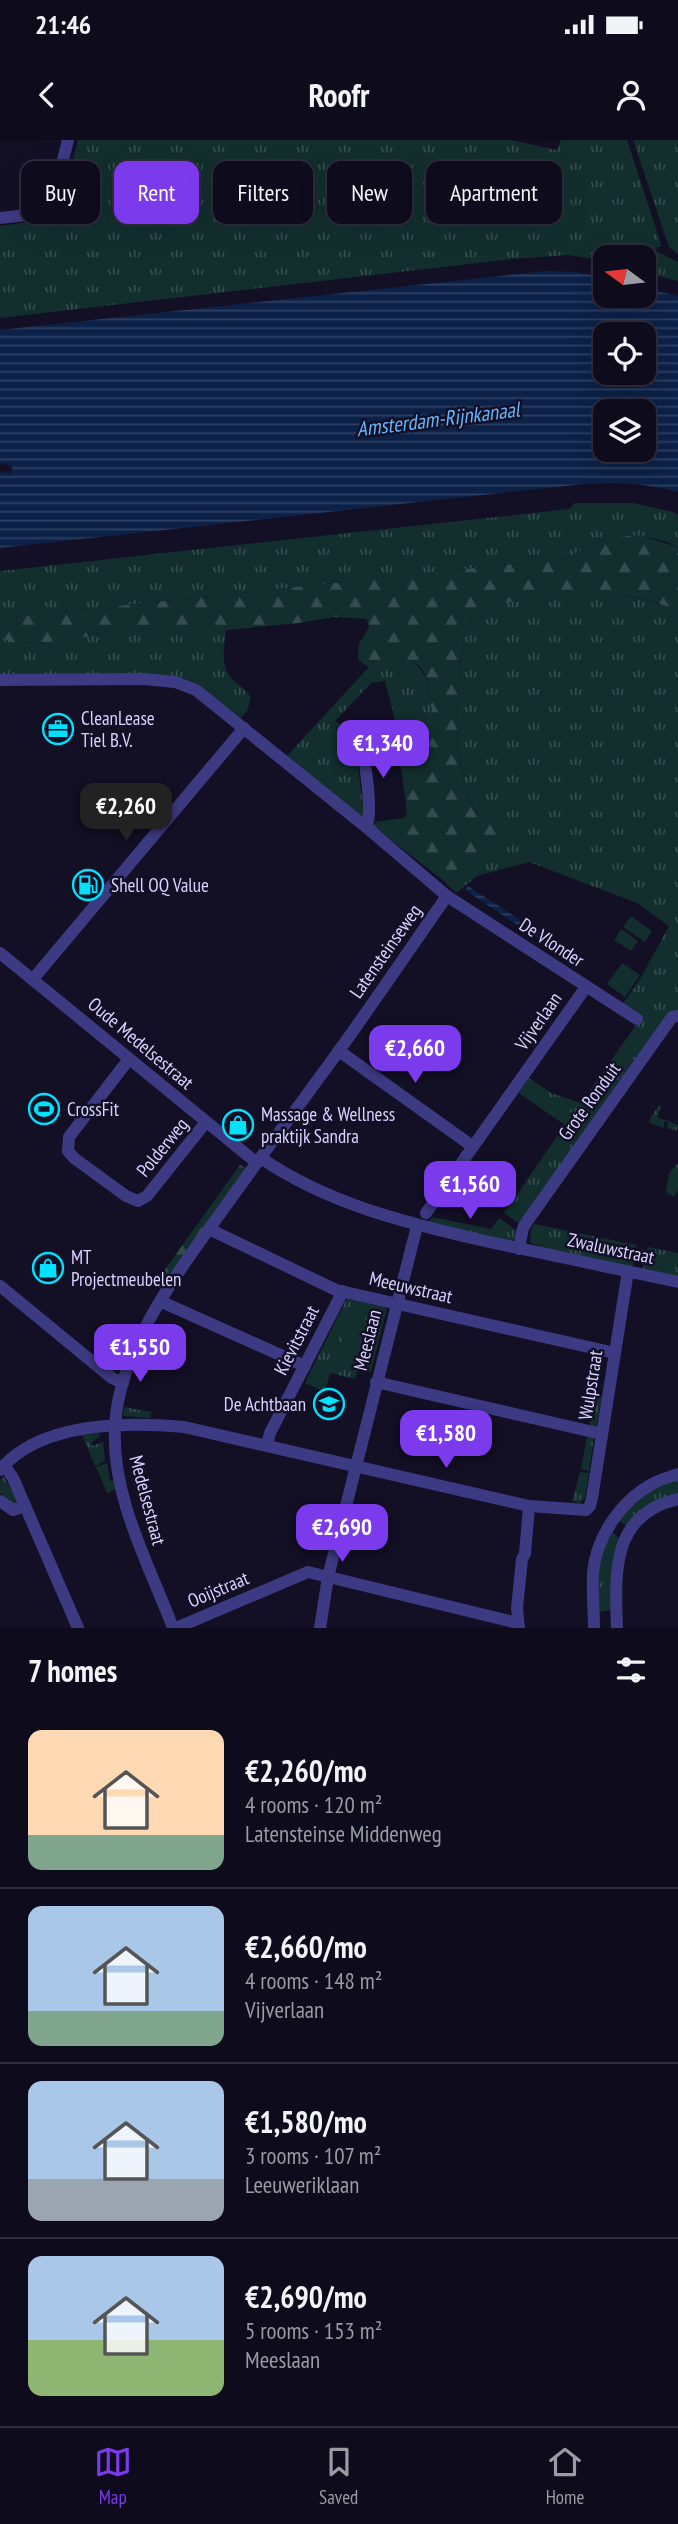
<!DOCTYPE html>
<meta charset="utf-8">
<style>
:root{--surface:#0e0b1c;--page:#1c1929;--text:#f1f3f6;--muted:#9b9ba3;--line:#2e2b3b;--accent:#7c3aed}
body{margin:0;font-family:"PT Sans Narrow",sans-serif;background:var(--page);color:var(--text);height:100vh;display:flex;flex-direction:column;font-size:26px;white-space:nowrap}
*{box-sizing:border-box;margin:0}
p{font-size:23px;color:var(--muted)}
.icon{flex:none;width:38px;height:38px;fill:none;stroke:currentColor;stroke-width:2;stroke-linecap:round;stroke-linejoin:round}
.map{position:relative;height:1488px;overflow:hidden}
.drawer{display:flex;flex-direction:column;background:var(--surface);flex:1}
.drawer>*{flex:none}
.top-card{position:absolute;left:21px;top:21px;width:637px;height:63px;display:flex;gap:14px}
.needle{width:46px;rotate:285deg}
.fabs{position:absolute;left:593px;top:105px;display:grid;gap:14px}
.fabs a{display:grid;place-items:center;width:63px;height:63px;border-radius:14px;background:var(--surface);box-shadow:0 7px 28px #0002,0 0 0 2px var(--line);font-size:35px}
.price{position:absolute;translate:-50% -60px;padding:0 16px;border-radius:14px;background:var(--accent);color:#fff;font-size:23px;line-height:46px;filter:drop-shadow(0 2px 4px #0008)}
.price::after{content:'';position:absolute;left:50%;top:42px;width:21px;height:16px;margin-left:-10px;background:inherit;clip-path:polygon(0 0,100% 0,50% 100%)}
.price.on{background:#222;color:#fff}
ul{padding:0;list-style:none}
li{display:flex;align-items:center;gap:21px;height:175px;padding:0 28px}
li+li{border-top:2px solid var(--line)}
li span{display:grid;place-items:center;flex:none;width:196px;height:140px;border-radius:14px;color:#555}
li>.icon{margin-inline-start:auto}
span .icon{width:84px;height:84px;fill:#fffc;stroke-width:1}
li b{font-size:30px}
h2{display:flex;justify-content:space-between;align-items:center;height:84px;padding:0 28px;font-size:30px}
.chip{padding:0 24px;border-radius:14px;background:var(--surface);box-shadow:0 7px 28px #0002,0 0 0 2px var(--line);font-size:24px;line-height:63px}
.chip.on{background:var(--accent);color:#fff}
.status{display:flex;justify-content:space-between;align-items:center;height:49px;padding:0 35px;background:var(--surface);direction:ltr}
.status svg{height:19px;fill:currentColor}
header{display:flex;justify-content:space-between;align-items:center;height:91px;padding:0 28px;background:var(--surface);font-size:32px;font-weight:800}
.tabs{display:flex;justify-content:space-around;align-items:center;height:98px;border-top:2px solid var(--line);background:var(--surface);font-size:19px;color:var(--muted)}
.tabs a{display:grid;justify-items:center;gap:4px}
.tabs .on{color:var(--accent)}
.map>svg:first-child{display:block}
.grass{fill:url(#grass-tufts)}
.forest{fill:url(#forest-firs)}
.garden{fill:#122f2e}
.water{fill:url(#water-rules);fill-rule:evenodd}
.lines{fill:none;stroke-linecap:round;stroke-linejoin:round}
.minor{stroke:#3d3a84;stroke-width:12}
.labels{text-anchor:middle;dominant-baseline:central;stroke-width:5;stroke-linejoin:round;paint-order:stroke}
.poi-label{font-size:19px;fill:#d8d3ff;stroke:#130f25;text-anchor:start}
.street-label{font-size:19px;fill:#d8d3ff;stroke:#130f25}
.water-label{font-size:21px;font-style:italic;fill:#62b4fe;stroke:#130f25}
</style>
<div class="status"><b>21:46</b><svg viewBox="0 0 49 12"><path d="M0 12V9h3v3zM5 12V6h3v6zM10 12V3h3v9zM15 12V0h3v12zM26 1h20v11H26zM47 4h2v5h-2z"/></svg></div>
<header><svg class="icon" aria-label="back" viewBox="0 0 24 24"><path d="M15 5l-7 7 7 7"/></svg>Roofr<svg class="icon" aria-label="person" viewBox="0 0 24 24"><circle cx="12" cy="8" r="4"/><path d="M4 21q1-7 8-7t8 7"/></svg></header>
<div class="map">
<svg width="678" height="1488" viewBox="0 0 678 1488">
<defs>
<pattern id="grass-tufts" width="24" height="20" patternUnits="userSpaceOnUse" patternTransform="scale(1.75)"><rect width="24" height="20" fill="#122f2e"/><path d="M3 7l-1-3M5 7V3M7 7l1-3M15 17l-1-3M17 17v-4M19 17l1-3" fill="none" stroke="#344c4d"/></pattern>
<pattern id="forest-firs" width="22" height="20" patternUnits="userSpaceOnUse" patternTransform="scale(1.75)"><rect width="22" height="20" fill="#122f2e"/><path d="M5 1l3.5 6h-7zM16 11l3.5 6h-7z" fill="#344c4d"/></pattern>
<pattern id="water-rules" width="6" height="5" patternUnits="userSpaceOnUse" patternTransform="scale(1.75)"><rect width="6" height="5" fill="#0c2147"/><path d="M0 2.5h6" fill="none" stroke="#2f4063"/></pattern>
</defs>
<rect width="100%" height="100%" fill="#130f25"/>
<!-- grass -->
<g class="grass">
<path d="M 78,0 L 510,0 L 557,10 L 561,0 L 627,0 L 661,104 L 661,107 L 657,107 L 656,111 L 678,122 L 678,141 L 644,132 L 644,117 L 606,117 L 605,121 L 568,115 L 512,119 L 0,178 L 0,86 L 59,78 Z"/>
<path d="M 633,0 L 678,0 L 678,114 L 669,107 Z"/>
<path d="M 575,363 L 633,363 L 673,372 L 678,375 L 678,407 C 641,388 602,397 568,418 L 5,478 L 14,504 L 56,502 L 129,489 L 159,488 L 181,493 L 226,489 C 225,506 219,523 231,538 C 238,545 246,549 251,558 L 247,571 L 241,578 L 208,553 L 190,543 L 0,537 L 0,431 L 569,369 Z"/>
<path d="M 585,453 C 619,453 647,458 678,471 L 678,871 L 632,922 L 521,1085 L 504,1073 L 565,985 L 519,953 L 529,938 L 551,953 L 581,963 L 641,878 L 622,865 L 640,839 L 669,786 L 637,763 L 529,722 L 477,736 L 456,753 L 444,741 L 468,725 L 473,714 L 496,703 L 506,696 C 495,685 483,682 474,668 C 466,654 461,633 459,617 C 456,594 458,508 467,488 C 472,475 481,469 493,464 Z"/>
<path d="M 405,519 C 429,528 429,550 432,572 L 394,576 L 385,541 L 371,543 L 335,581 L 344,587 L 344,605 L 355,603 L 364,675 L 361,677 L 286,617 L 369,527 Z"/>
<path d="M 659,965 L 661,966 L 657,977 L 678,985 L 676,991 L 667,988 L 668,983 L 664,981 L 664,988 L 649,983 L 651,977 Z"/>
<path d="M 678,1023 L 678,1050 L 674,1057 L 666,1052 L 669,1033 Z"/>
<path d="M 432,1077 L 491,1089 L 499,1078 L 519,1092 L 515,1099 L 509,1103 L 429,1082 Z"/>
<path d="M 535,1084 L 636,1105 L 633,1129 L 543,1109 L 540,1106 L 530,1103 L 531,1089 Z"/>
<path d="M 648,1107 L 678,1113 L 678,1137 L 642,1129 L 646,1116 L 641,1114 L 641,1109 L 647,1110 Z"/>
<path d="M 347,1158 L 387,1168 L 371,1232 L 358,1229 L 355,1239 L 330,1233 L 325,1252 L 305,1243 Z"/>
<path d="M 596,1255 L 602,1255 L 596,1289 L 589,1287 Z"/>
<path d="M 124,1267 L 152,1272 L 150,1278 L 123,1276 Z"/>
<path d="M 100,1293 L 99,1297 L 91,1302 L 92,1306 L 103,1302 L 105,1321 L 95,1326 L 82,1295 Z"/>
<path d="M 587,1297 L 594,1297 L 589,1331 L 581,1329 Z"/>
<path d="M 107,1323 L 110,1341 L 116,1340 L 118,1348 L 107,1353 L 96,1327 Z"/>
<path d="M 580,1332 L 589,1333 L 585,1358 L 580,1363 L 572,1361 Z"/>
<path d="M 3,1336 L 18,1360 L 14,1364 L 0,1353 L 0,1340 Z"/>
<path d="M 678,1340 L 678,1353 L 654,1363 L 628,1387 L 617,1380 L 652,1348 Z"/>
<path d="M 610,1391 L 621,1399 L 612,1470 L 599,1472 L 599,1421 Z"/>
</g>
<!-- forest -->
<g class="forest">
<path d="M 638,395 L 678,407 L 678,471 C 610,441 563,458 493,464 C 481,469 472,475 467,488 C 458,508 456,594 459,617 C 461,633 466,655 474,669 C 483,682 495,685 507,696 L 496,703 L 473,714 L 468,725 L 444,741 L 373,686 L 376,682 L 404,678 L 407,673 L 394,576 L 432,572 C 426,518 421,516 369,527 L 358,520 L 359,504 L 369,487 L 367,479 L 334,477 L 299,483 L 196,493 L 181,493 L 159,488 L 129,489 L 56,502 L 14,504 L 0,496 L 2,483 L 5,478 L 568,418 C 591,404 611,397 638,395 Z"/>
<path d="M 240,1025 L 246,1028 L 165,1145 L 158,1139 Z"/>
</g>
<!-- garden -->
<g class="garden">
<path d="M 631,776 L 652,791 L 645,802 L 623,787 Z"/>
<path d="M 621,789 L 638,801 L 631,811 L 614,800 Z"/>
<path d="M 622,823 L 640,835 L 625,857 L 607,844 Z"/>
<path d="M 349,1175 L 370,1181 L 361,1216 L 340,1210 Z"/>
</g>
<!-- water -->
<g class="water">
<path d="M 546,131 L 576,132 L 605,137 L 606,156 L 644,156 L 644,148 L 678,156 L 678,352 C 646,343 617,342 584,344 L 0,408 L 0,332 L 7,331 L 8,335 L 13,329 L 10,325 L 0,323 L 0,190 ZM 606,194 L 644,194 L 644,233 L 606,233 ZM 606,271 L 644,271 L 644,310 L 606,310 Z"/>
<path d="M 468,746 L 558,805 L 555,810 L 465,750 Z"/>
</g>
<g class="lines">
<!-- minor -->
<g class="minor">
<path d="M 0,78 L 43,73 L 50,71 L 68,0"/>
<path d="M 0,540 L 144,539 L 175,542 L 196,550 L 366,687 L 447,756 L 637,879"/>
<path d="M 359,586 C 362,607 375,671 366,687"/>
<path d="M 0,813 L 257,1023"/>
<path d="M 33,839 L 244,588"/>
<path d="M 339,911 L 472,1006"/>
<path d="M 129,919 L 69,997 L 68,1011 L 74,1018 L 126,1056 L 138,1061 L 147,1056 L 206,982"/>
<path d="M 261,1018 C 328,1064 406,1083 485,1101 C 549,1115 614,1128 678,1142"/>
<path d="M 426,1073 L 586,847"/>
<path d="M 209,1089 L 336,1150 L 615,1213"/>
<path d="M 519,1109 L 523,1088 L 528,1080 L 672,877 L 678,876"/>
<path d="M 0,1146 L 112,1238 L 123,1243"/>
<path d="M 162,1162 L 305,1226"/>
<path d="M 376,1242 L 602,1294"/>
<path d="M 267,1305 L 270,1293 L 343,1151"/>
<path d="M 4,1325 L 13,1338 L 78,1488"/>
<path d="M 0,1330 C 40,1282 127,1282 184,1287 L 529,1366 L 586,1370 L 590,1366 L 592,1358 L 628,1131"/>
<path d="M 0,1361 L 13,1370 L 25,1366"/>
<path d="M 173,1488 C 149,1424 111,1357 115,1286 C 119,1208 178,1132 222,1071 C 254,1026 287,982 319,938 C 363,879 404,817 447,756"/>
<path d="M 176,1488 L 308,1432 L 518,1483"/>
<path d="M 320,1488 L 328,1437 L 417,1086"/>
<path d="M 519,1488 L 517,1468 L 522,1419 L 525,1414 L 529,1366"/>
<path d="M 594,1488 C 594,1470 592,1451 593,1433 C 596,1397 621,1361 652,1344 C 660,1339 670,1337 678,1334"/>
<path d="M 617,1488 C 615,1433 611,1374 678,1359"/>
</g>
</g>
<!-- icons -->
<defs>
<g id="office-ring" transform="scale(1.575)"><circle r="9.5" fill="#130f25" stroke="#01e1fc" stroke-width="1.5"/><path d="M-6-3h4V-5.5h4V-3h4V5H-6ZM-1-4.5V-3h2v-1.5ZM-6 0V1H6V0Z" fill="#01e1fc"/></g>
<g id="fuel-ring" transform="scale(1.575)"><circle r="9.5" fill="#130f25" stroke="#01e1fc" stroke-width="1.5"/><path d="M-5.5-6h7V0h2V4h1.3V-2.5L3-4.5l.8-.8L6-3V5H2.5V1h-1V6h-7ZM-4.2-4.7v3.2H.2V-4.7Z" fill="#01e1fc"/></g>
<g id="stadium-ring" transform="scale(1.575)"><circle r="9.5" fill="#130f25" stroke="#01e1fc" stroke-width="1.5"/><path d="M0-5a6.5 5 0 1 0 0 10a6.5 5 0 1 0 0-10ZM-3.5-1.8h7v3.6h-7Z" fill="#01e1fc"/></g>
<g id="shop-ring" transform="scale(1.575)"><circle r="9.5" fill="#130f25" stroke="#01e1fc" stroke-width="1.5"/><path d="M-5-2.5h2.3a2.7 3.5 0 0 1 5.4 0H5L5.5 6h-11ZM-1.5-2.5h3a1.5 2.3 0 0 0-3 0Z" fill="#01e1fc"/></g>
<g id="school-ring" transform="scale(1.575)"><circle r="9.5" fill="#130f25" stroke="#01e1fc" stroke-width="1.5"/><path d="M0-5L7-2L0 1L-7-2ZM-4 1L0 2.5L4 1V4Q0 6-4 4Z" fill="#01e1fc"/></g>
</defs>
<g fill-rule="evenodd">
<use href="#office-ring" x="58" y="589"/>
<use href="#fuel-ring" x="88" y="745"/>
<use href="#stadium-ring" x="44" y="969"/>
<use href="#shop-ring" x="238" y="985"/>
<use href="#shop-ring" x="48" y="1128"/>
<use href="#school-ring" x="329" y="1264"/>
</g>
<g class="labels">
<!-- poi labels -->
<g class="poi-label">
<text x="81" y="578">CleanLease<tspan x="81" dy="22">Tiel B.V.</tspan></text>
<text x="111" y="745">Shell OQ Value</text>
<text x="67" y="969">CrossFit</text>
<text x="261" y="974">Massage &amp; Wellness<tspan x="261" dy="22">praktijk Sandra</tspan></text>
<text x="71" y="1117">MT<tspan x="71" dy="22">Projectmeubelen</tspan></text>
<text x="306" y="1264" text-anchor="end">De Achtbaan</text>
</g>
<!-- street labels -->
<g class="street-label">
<text transform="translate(552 802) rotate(33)">De Vlonder</text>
<text transform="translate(385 811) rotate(-55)">Latensteinseweg</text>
<text transform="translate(538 881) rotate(-55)">Vijverlaan</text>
<text transform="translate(141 903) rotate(40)">Oude Medelsestraat</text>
<text transform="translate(589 961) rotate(-54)">Grote Ronduit</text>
<text transform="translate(162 1007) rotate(-51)">Polderweg</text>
<text transform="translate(611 1108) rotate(12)">Zwaluwstraat</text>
<text transform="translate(411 1147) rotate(13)">Meeuwstraat</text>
<text transform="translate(296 1200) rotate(-63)">Kievitstraat</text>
<text transform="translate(367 1200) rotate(-76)">Meeslaan</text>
<text transform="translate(590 1245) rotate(-81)">Wulpstraat</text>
<text transform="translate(148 1360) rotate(75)">Medelsestraat</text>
<text transform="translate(218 1449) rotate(-23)">Ooijstraat</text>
</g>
<!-- water labels -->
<g class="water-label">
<text transform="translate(438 279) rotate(-7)">Amsterdam-Rijnkanaal</text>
</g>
</g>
</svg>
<div class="fabs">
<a><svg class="needle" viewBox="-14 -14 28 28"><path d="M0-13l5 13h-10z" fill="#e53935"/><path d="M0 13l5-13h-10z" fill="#9b9ba3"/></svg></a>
<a><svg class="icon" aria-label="locate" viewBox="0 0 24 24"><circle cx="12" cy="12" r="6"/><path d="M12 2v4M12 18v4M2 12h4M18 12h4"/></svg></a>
<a><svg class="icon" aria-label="layers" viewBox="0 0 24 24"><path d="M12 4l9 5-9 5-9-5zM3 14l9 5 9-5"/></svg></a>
</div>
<b class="price" style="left:383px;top:640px">€1,340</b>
<b class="price on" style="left:126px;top:703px">€2,260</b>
<b class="price" style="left:415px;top:945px">€2,660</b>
<b class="price" style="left:470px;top:1081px">€1,560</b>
<b class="price" style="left:140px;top:1244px">€1,550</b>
<b class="price" style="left:446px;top:1330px">€1,580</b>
<b class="price" style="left:342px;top:1424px">€2,690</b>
<div class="top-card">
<a class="chip">Buy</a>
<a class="chip on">Rent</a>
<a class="chip">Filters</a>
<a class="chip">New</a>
<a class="chip">Apartment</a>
</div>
</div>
<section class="drawer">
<h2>7 homes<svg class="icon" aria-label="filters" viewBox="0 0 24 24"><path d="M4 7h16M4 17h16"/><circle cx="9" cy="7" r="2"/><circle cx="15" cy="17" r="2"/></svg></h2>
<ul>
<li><span style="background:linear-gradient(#ffd9b3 75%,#7fa58c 0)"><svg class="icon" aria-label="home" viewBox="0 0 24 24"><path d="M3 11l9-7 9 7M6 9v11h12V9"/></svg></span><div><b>€2,260/mo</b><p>4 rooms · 120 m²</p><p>Latensteinse Middenweg</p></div></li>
<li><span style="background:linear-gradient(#a9c7e8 75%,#7fa58c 0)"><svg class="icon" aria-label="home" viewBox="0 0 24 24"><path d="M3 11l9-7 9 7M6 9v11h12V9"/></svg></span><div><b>€2,660/mo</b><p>4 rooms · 148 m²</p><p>Vijverlaan</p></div></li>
<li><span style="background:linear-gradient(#a9c7e8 70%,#9aa5b1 0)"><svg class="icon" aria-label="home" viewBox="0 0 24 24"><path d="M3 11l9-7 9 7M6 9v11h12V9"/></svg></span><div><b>€1,580/mo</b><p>3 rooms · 107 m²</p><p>Leeuweriklaan</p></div></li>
<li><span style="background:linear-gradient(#a9c7e8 60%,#8fb573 0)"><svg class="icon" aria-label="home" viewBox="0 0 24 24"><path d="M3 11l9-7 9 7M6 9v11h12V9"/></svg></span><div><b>€2,690/mo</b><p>5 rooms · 153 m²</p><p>Meeslaan</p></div></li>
</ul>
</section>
<nav class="tabs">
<a class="on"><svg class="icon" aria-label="map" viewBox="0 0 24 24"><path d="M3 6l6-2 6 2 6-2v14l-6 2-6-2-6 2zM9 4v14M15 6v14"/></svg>Map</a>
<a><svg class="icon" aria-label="saved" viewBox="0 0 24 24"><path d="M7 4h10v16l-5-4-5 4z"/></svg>Saved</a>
<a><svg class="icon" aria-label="home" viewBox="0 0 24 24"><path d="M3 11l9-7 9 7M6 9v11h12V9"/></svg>Home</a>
</nav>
